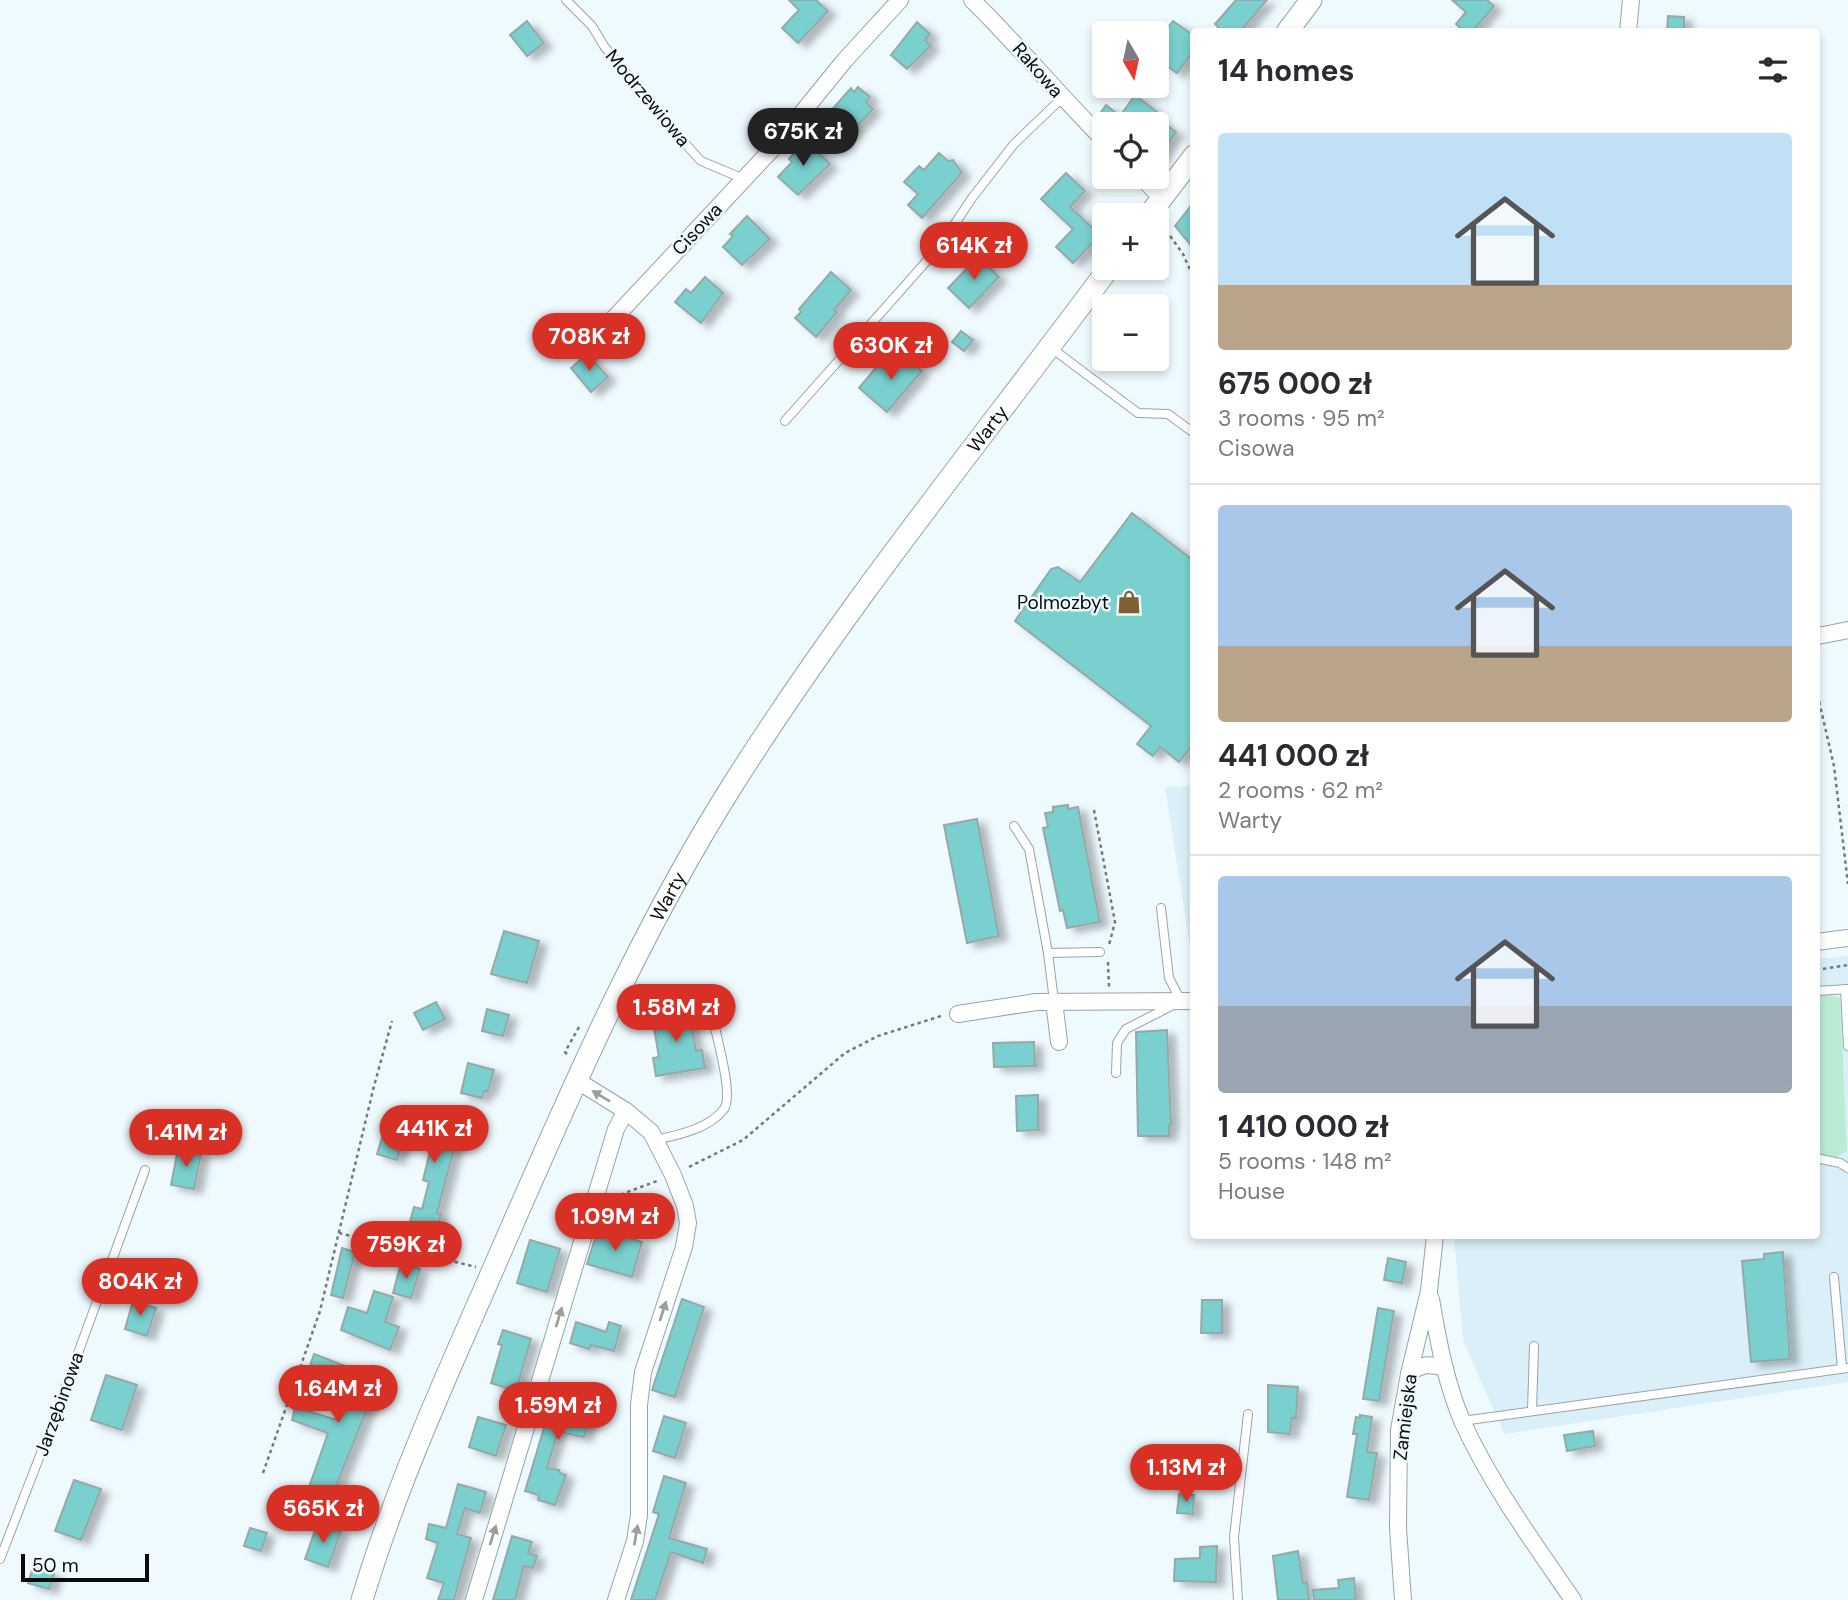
<!DOCTYPE html>
<meta charset="utf-8">
<style>
:root{--surface:#fff;--page:#f2f2f3;--text:#2b2b33;--muted:#7c7c81;--line:#e1e1e2;--accent:#d93025}
body{margin:0;font-family:"DM Sans",sans-serif;background:var(--page);color:var(--text);height:100vh;display:flex;flex-direction:column;font-size:26px;white-space:nowrap}
*{box-sizing:border-box;margin:0}
p{font-size:23px;color:var(--muted)}
.icon{flex:none;width:38px;height:38px;fill:none;stroke:currentColor;stroke-width:2;stroke-linecap:round;stroke-linejoin:round}
.map{position:relative;flex:1;overflow:hidden}
.side{position:absolute;left:1190px;top:28px;width:630px;height:1211px;display:flex;flex-direction:column;background:var(--surface);border-radius:7px;box-shadow:0 4px 10px #0003}
.side>*{flex:none}
.needle{width:46px;rotate:171deg}
.fabs{position:absolute;left:1092px;top:21px;display:grid;gap:14px}
.fabs a{display:grid;place-items:center;width:77px;height:77px;border-radius:7px;background:var(--surface);box-shadow:0 4px 10px #0003;font-size:35px}
.scale{position:absolute;left:21px;bottom:18px;width:128px;box-sizing:border-box;padding-left:7px;border:4px solid #070d0f;border-top:0;font-size:19px;line-height:24px;white-space:nowrap;color:#070d0f;-webkit-text-stroke:5px #effaff;paint-order:stroke}
.price{position:absolute;translate:-50% -60px;padding:0 16px;border-radius:24px;background:var(--accent);color:#fff;font-size:23px;line-height:46px;filter:drop-shadow(0 2px 4px #0008)}
.price::after{content:'';position:absolute;left:50%;top:42px;width:21px;height:16px;margin-left:-10px;background:inherit;clip-path:polygon(0 0,100% 0,50% 100%)}
.price.current{background:#222;color:#fff}
ul{padding:0;list-style:none}
li{display:grid;align-content:center;gap:14px;height:371px;padding:0 28px}
li+li{border-top:2px solid var(--line)}
li span{display:grid;place-items:center;height:217px;border-radius:7px;color:#555}
li>.icon{margin-inline-start:auto}
span .icon{width:126px;height:126px;fill:#fffc;stroke-width:1}
li b{font-size:30px}
h2{display:flex;justify-content:space-between;align-items:center;height:84px;padding:0 28px;font-size:30px}
.map>svg:first-child{display:block}
.built{fill:#daeff8}
.green{fill:#b8edd4}
.building{fill:#7ad0ce;stroke:#94a9a8;stroke-width:2;filter:url(#shadow)}
.lines{fill:none;stroke-linecap:round;stroke-linejoin:round}
.lane-casing{stroke:#93a5ac;stroke-width:10}
.street-casing{stroke:#93a5ac;stroke-width:18}
.secondary-casing{stroke:#93a5ac;stroke-width:23}
.path{stroke:#717a7d;stroke-width:2.5;stroke-dasharray:3.5 3.5;stroke-linecap:butt}
.lane{stroke:#fff;stroke-width:8}
.street{stroke:#fff;stroke-width:16}
.secondary{stroke:#fff;stroke-width:21}
.oneway{fill:#9c9e9f}
.labels{text-anchor:middle;dominant-baseline:central;stroke-width:5;stroke-linejoin:round;paint-order:stroke}
.street-label{font-size:19px;fill:#070d0f;stroke:#effaff}
.poi-label{font-size:19px;fill:#070d0f;stroke:#effaff;text-anchor:end}
</style>
<div class="map">
<svg width="1848" height="1600" viewBox="0 0 1848 1600">
<defs>
<filter id="shadow"><feDropShadow dx="8" dy="4.5" stdDeviation="3.5" flood-color="#0004"/></filter>
</defs>
<rect width="100%" height="100%" fill="#effaff"/>
<!-- built -->
<g class="built">
<path d="M 1193,786 L 1194,786 L 1193,965 L 1165,787 Z"/>
<path d="M 1848,956 L 1848,1382 L 1504,1434 L 1463,1340 L 1454,1236 L 1816,1236 L 1817,959 Z"/>
</g>
<!-- green -->
<path class="green" d="M 1827,994 L 1840,998 L 1847,1151 L 1835,1158 L 1817,1153 L 1816,995 Z"/>
<!-- building -->
<g class="building">
<path d="M 789,0 L 816,0 L 828,11 L 798,43 L 782,28 L 799,10 Z"/>
<path d="M 1236,0 L 1267,0 L 1240,32 L 1223,32 L 1215,24 Z"/>
<path d="M 1452,0 L 1487,0 L 1494,6 L 1472,32 L 1464,32 L 1456,24 L 1466,12 Z"/>
<path d="M 1668,16 L 1684,17 L 1684,32 L 1667,32 Z"/>
<path d="M 527,21 L 544,43 L 527,56 L 510,35 Z"/>
<path d="M 1173,21 L 1194,36 L 1194,50 L 1177,73 L 1163,63 L 1168,57 L 1157,49 L 1162,42 L 1159,39 Z"/>
<path d="M 917,22 L 930,34 L 925,40 L 931,46 L 907,69 L 891,55 Z"/>
<path d="M 858,87 L 870,97 L 866,102 L 873,109 L 850,134 L 828,114 L 851,88 L 854,92 Z"/>
<path d="M 1135,95 L 1157,112 L 1154,116 L 1176,132 L 1157,161 L 1157,124 L 1103,124 L 1097,118 L 1106,105 L 1120,116 Z"/>
<path d="M 805,141 L 830,164 L 798,195 L 778,177 L 792,162 L 789,159 Z"/>
<path d="M 939,153 L 948,161 L 953,160 L 962,173 L 922,218 L 908,205 L 918,194 L 904,182 L 919,166 L 924,170 Z"/>
<path d="M 1066,173 L 1085,191 L 1070,207 L 1100,235 L 1073,263 L 1056,247 L 1073,229 L 1041,199 Z"/>
<path d="M 1194,202 L 1194,249 L 1175,226 Z"/>
<path d="M 747,216 L 770,239 L 742,265 L 723,247 L 733,236 L 730,234 Z"/>
<path d="M 978,257 L 999,277 L 969,308 L 948,288 Z"/>
<path d="M 831,272 L 851,290 L 834,310 L 837,312 L 816,337 L 795,318 L 801,312 L 799,309 Z"/>
<path d="M 705,277 L 723,293 L 701,323 L 675,302 L 686,289 L 691,293 Z"/>
<path d="M 961,331 L 973,340 L 964,351 L 952,342 Z"/>
<path d="M 900,352 L 922,371 L 887,412 L 859,388 L 879,364 L 886,370 Z"/>
<path d="M 587,354 L 608,377 L 591,392 L 571,368 Z"/>
<path d="M 1132,513 L 1194,561 L 1194,743 L 1179,762 L 1160,747 L 1153,756 L 1137,744 L 1151,726 L 1015,621 L 1051,569 L 1058,567 L 1080,582 Z"/>
<path d="M 1068,805 L 1068,809 L 1078,807 L 1100,922 L 1067,928 L 1063,910 L 1060,911 L 1043,828 L 1048,827 L 1045,813 L 1053,812 L 1053,807 Z"/>
<path d="M 977,819 L 999,936 L 967,943 L 944,825 Z"/>
<path d="M 504,931 L 539,941 L 527,983 L 491,974 Z"/>
<path d="M 436,1002 L 445,1019 L 423,1030 L 414,1013 Z"/>
<path d="M 487,1009 L 509,1015 L 503,1036 L 482,1031 Z"/>
<path d="M 689,1010 L 696,1051 L 702,1050 L 705,1068 L 656,1076 L 653,1058 L 659,1057 L 652,1016 Z"/>
<path d="M 1167,1030 L 1171,1125 L 1169,1125 L 1169,1136 L 1138,1136 L 1136,1032 Z"/>
<path d="M 1034,1042 L 1035,1066 L 994,1067 L 993,1043 Z"/>
<path d="M 468,1063 L 494,1070 L 488,1091 L 484,1091 L 482,1098 L 461,1093 Z"/>
<path d="M 1038,1095 L 1038,1130 L 1017,1131 L 1016,1096 Z"/>
<path d="M 414,1111 L 436,1116 L 438,1112 L 462,1119 L 437,1213 L 441,1214 L 435,1236 L 408,1229 L 414,1207 L 422,1209 L 429,1182 L 423,1180 L 432,1143 L 408,1136 Z"/>
<path d="M 382,1138 L 402,1143 L 397,1160 L 377,1154 Z"/>
<path d="M 178,1149 L 201,1153 L 194,1189 L 171,1185 Z"/>
<path d="M 598,1229 L 642,1242 L 632,1277 L 587,1264 Z"/>
<path d="M 530,1240 L 560,1249 L 547,1292 L 517,1283 Z"/>
<path d="M 342,1248 L 355,1252 L 343,1298 L 331,1295 Z"/>
<path d="M 1783,1252 L 1790,1359 L 1751,1362 L 1742,1261 L 1764,1259 L 1764,1254 Z"/>
<path d="M 1388,1258 L 1406,1262 L 1402,1283 L 1384,1280 Z"/>
<path d="M 401,1263 L 420,1269 L 411,1298 L 393,1293 Z"/>
<path d="M 374,1291 L 393,1297 L 385,1322 L 399,1327 L 390,1350 L 341,1330 L 348,1307 L 367,1313 Z"/>
<path d="M 682,1299 L 704,1307 L 675,1397 L 652,1390 Z"/>
<path d="M 1202,1300 L 1222,1300 L 1222,1333 L 1201,1333 Z"/>
<path d="M 133,1301 L 156,1308 L 147,1336 L 125,1329 Z"/>
<path d="M 1378,1308 L 1394,1311 L 1379,1401 L 1363,1399 Z"/>
<path d="M 576,1322 L 606,1332 L 609,1322 L 621,1326 L 614,1351 L 591,1345 L 589,1349 L 570,1343 Z"/>
<path d="M 503,1330 L 531,1339 L 516,1391 L 491,1383 L 502,1345 L 498,1344 Z"/>
<path d="M 314,1354 L 379,1379 L 331,1499 L 308,1490 L 328,1433 L 292,1420 L 295,1407 L 337,1420 L 352,1386 L 343,1383 L 344,1379 L 310,1366 Z"/>
<path d="M 106,1375 L 137,1385 L 122,1430 L 91,1420 Z"/>
<path d="M 575,1383 L 594,1388 L 585,1419 L 589,1421 L 584,1437 L 558,1432 L 547,1468 L 559,1470 L 560,1473 L 566,1475 L 555,1505 L 538,1500 L 539,1495 L 525,1491 L 553,1398 L 569,1403 Z"/>
<path d="M 1268,1385 L 1298,1387 L 1296,1418 L 1292,1418 L 1290,1434 L 1268,1432 Z"/>
<path d="M 1360,1415 L 1372,1417 L 1367,1452 L 1377,1453 L 1369,1500 L 1347,1497 L 1357,1434 L 1353,1434 L 1356,1417 L 1360,1418 Z"/>
<path d="M 664,1416 L 686,1423 L 675,1458 L 653,1451 Z"/>
<path d="M 478,1417 L 506,1425 L 496,1456 L 469,1447 Z"/>
<path d="M 1593,1431 L 1595,1446 L 1567,1451 L 1564,1435 Z"/>
<path d="M 664,1476 L 686,1483 L 669,1538 L 707,1549 L 703,1563 L 671,1552 L 655,1600 L 631,1600 L 659,1514 L 653,1512 Z"/>
<path d="M 74,1480 L 101,1489 L 81,1540 L 55,1531 Z"/>
<path d="M 458,1484 L 486,1492 L 480,1513 L 465,1508 L 457,1534 L 471,1538 L 454,1600 L 438,1600 L 444,1583 L 427,1578 L 438,1543 L 426,1539 L 429,1524 L 446,1528 Z"/>
<path d="M 1179,1494 L 1194,1495 L 1193,1514 L 1177,1513 Z"/>
<path d="M 318,1522 L 341,1531 L 328,1567 L 305,1559 Z"/>
<path d="M 250,1528 L 267,1533 L 261,1551 L 244,1546 Z"/>
<path d="M 512,1536 L 532,1542 L 528,1553 L 537,1556 L 533,1568 L 524,1566 L 515,1600 L 493,1600 Z"/>
<path d="M 1217,1546 L 1216,1582 L 1174,1581 L 1175,1559 L 1200,1558 L 1200,1547 Z"/>
<path d="M 1298,1551 L 1303,1583 L 1307,1582 L 1309,1600 L 1278,1600 L 1273,1556 Z"/>
<path d="M 33,1567 L 54,1574 L 49,1589 L 28,1583 Z"/>
<path d="M 1354,1578 L 1356,1600 L 1314,1600 L 1313,1590 L 1339,1588 L 1338,1580 Z"/>
</g>
<g class="lines">
<!-- lane casing -->
<g class="lane-casing">
<g id="lane">
<path d="M 566,0 L 592,26 L 604,46 L 670,127 L 701,161 L 744,179"/>
<path d="M 1050,347 L 1138,413 L 1168,414 L 1194,433"/>
<path d="M 785,421 L 940,246 L 972,198 L 1014,144 L 1062,98"/>
<path d="M 1014,826 L 1029,849 L 1048,953 L 1054,1001"/>
<path d="M 1048,953 L 1100,952"/>
<path d="M 1845,989 L 1848,1046"/>
<path d="M 1816,991 L 1848,989"/>
<path d="M 1116,1073 L 1117,1043 L 1126,1029 L 1181,1001 L 1169,978 L 1161,908"/>
<path d="M 655,1140 C 678,1135 709,1129 724,1109 C 734,1095 716,1036 713,1018"/>
<path d="M 1816,1158 L 1840,1163 L 1848,1168"/>
<path d="M 1834,1277 L 1842,1368"/>
<path d="M 1532,1411 L 1534,1346"/>
<path d="M 1462,1421 L 1848,1368"/>
<path d="M 0,1559 L 51,1427 L 145,1170"/>
<path d="M 1238,1600 L 1234,1537 L 1248,1414"/>
</g>
</g>
<!-- street casing -->
<g class="street-casing">
<g id="street">
<path d="M 972,0 C 1018,45 1059,95 1104,140"/>
<path d="M 1628,32 L 1631,0"/>
<path d="M 1141,177 L 1162,198"/>
<path d="M 603,330 L 775,146 L 845,60 L 900,0"/>
<path d="M 1818,636 L 1848,630"/>
<path d="M 1816,942 L 1848,938"/>
<path d="M 1054,1001 L 1059,1042"/>
<path d="M 958,1014 L 1036,1002 L 1194,1001"/>
<path d="M 576,1080 L 626,1111 L 651,1132 L 673,1175 L 685,1206 L 688,1223 L 684,1247 L 643,1372 L 639,1405 L 639,1515 L 635,1541 L 616,1600"/>
<path d="M 1431,1299 C 1438,1340 1446,1384 1463,1423 C 1492,1486 1534,1543 1573,1600"/>
<path d="M 1409,1374 C 1421,1363 1430,1364 1445,1368"/>
<path d="M 474,1600 L 616,1129 L 626,1111"/>
<path d="M 1403,1600 L 1398,1528 L 1399,1430 L 1409,1374 L 1429,1291 L 1435,1236"/>
</g>
</g>
<!-- secondary casing -->
<g class="secondary-casing">
<g id="secondary">
<path d="M 1287,32 L 1311,0"/>
<path d="M 1149,215 L 1194,156"/>
<path id="s1" d="M 362,1600 C 399,1476 454,1360 505,1242 C 573,1086 641,930 732,786 C 846,605 982,439 1109,268"/>
</g>
</g>
<!-- path -->
<g class="path">
<path d="M 1166,223 L 1168,233 L 1183,254 L 1194,279"/>
<path d="M 1816,688 L 1834,766 L 1848,884"/>
<path d="M 1094,810 L 1115,922 L 1109,945"/>
<path d="M 1108,962 L 1109,987"/>
<path d="M 1816,970 L 1848,965"/>
<path d="M 567,1054 L 565,1052 L 579,1027"/>
<path d="M 689,1167 L 743,1140 L 845,1053 L 878,1036 L 941,1016"/>
<path d="M 614,1197 L 657,1181"/>
<path d="M 339,1233 L 476,1267"/>
<path d="M 263,1473 L 320,1311 L 374,1086 L 392,1021"/>
</g>
<!-- lane -->
<use href="#lane" class="lane"/>
<!-- street -->
<use href="#street" class="street"/>
<!-- secondary -->
<use href="#secondary" class="secondary"/>
</g>
<!-- one-way arrows -->
<defs><path id="oneway-solid" d="M-6-.8H1V-3.2L6.5 0L1 3.2V.8H-6Z" transform="scale(1.75)"/></defs>
<g class="oneway">
<use href="#oneway-solid" transform="translate(601 1096) rotate(-149)"/>
<use href="#oneway-solid" transform="translate(663 1311) rotate(-72)"/>
<use href="#oneway-solid" transform="translate(559 1317) rotate(-73)"/>
<use href="#oneway-solid" transform="translate(493 1535) rotate(-73)"/>
<use href="#oneway-solid" transform="translate(636 1535) rotate(-80)"/>
</g>
<!-- icons -->
<defs>
<g id="shop-bare" transform="scale(1.89)"><path d="M-5-2.5h2.3a2.7 3.5 0 0 1 5.4 0H5L5.5 6h-11ZM-1.5-2.5h3a1.5 2.3 0 0 0-3 0Z" fill="#7d6134" stroke="#effaff" stroke-width="2.5" paint-order="stroke"/></g>
</defs>
<g fill-rule="evenodd">
<use href="#shop-bare" x="1129" y="602"/>
</g>
<g class="labels">
<!-- street labels -->
<g class="street-label">
<text transform="translate(1038 70) rotate(49)">Rakowa</text>
<text transform="translate(648 98) rotate(50)">Modrzewiowa</text>
<text transform="translate(697 229) rotate(-47)">Cisowa</text>
<text stroke="none"><textPath href="#s1" startOffset="1335">Warty</textPath></text>
<text stroke="none"><textPath href="#s1" startOffset="768">Warty</textPath></text>
<text transform="translate(59 1404) rotate(-70)">Jarzębinowa</text>
<text transform="translate(1405 1417) rotate(-83)">Zamiejska</text>
</g>
<!-- poi labels -->
<g class="poi-label">
<text x="1109" y="602">Polmozbyt</text>
</g>
</g>
</svg>
<div class="fabs">
<a><svg class="needle" viewBox="-14 -14 28 28"><path d="M0-13l5 13h-10z" fill="#e53935"/><path d="M0 13l5-13h-10z" fill="#7c7c81"/></svg></a>
<a><svg class="icon" aria-label="locate" viewBox="0 0 24 24"><circle cx="12" cy="12" r="6"/><path d="M12 2v4M12 18v4M2 12h4M18 12h4"/></svg></a>
<a>+</a>
<a>−</a>
</div>
<div class="scale">50 m</div>
<b class="price current" style="left:803px;top:168px">675K zł</b>
<b class="price" style="left:974px;top:282px">614K zł</b>
<b class="price" style="left:589px;top:373px">708K zł</b>
<b class="price" style="left:891px;top:382px">630K zł</b>
<b class="price" style="left:676px;top:1044px">1.58M zł</b>
<b class="price" style="left:434px;top:1165px">441K zł</b>
<b class="price" style="left:186px;top:1169px">1.41M zł</b>
<b class="price" style="left:615px;top:1253px">1.09M zł</b>
<b class="price" style="left:406px;top:1281px">759K zł</b>
<b class="price" style="left:140px;top:1318px">804K zł</b>
<b class="price" style="left:338px;top:1425px">1.64M zł</b>
<b class="price" style="left:558px;top:1442px">1.59M zł</b>
<b class="price" style="left:1186px;top:1504px">1.13M zł</b>
<b class="price" style="left:323px;top:1545px">565K zł</b>
<section class="side">
<h2>14 homes<svg class="icon" aria-label="filters" viewBox="0 0 24 24"><path d="M4 7h16M4 17h16"/><circle cx="9" cy="7" r="2"/><circle cx="15" cy="17" r="2"/></svg></h2>
<ul>
<li><span style="background:linear-gradient(#bfe0f5 70%,#b9a48a 0)"><svg class="icon" aria-label="home" viewBox="0 0 24 24"><path d="M3 11l9-7 9 7M6 9v11h12V9"/></svg></span><div><b>675 000 zł</b><p>3 rooms · 95 m²</p><p>Cisowa</p></div></li>
<li><span style="background:linear-gradient(#a9c7e8 65%,#b9a48a 0)"><svg class="icon" aria-label="home" viewBox="0 0 24 24"><path d="M3 11l9-7 9 7M6 9v11h12V9"/></svg></span><div><b>441 000 zł</b><p>2 rooms · 62 m²</p><p>Warty</p></div></li>
<li><span style="background:linear-gradient(#a9c7e8 60%,#9aa5b1 0)"><svg class="icon" aria-label="home" viewBox="0 0 24 24"><path d="M3 11l9-7 9 7M6 9v11h12V9"/></svg></span><div><b>1 410 000 zł</b><p>5 rooms · 148 m²</p><p>House</p></div></li>
</ul>
</section>
</div>
